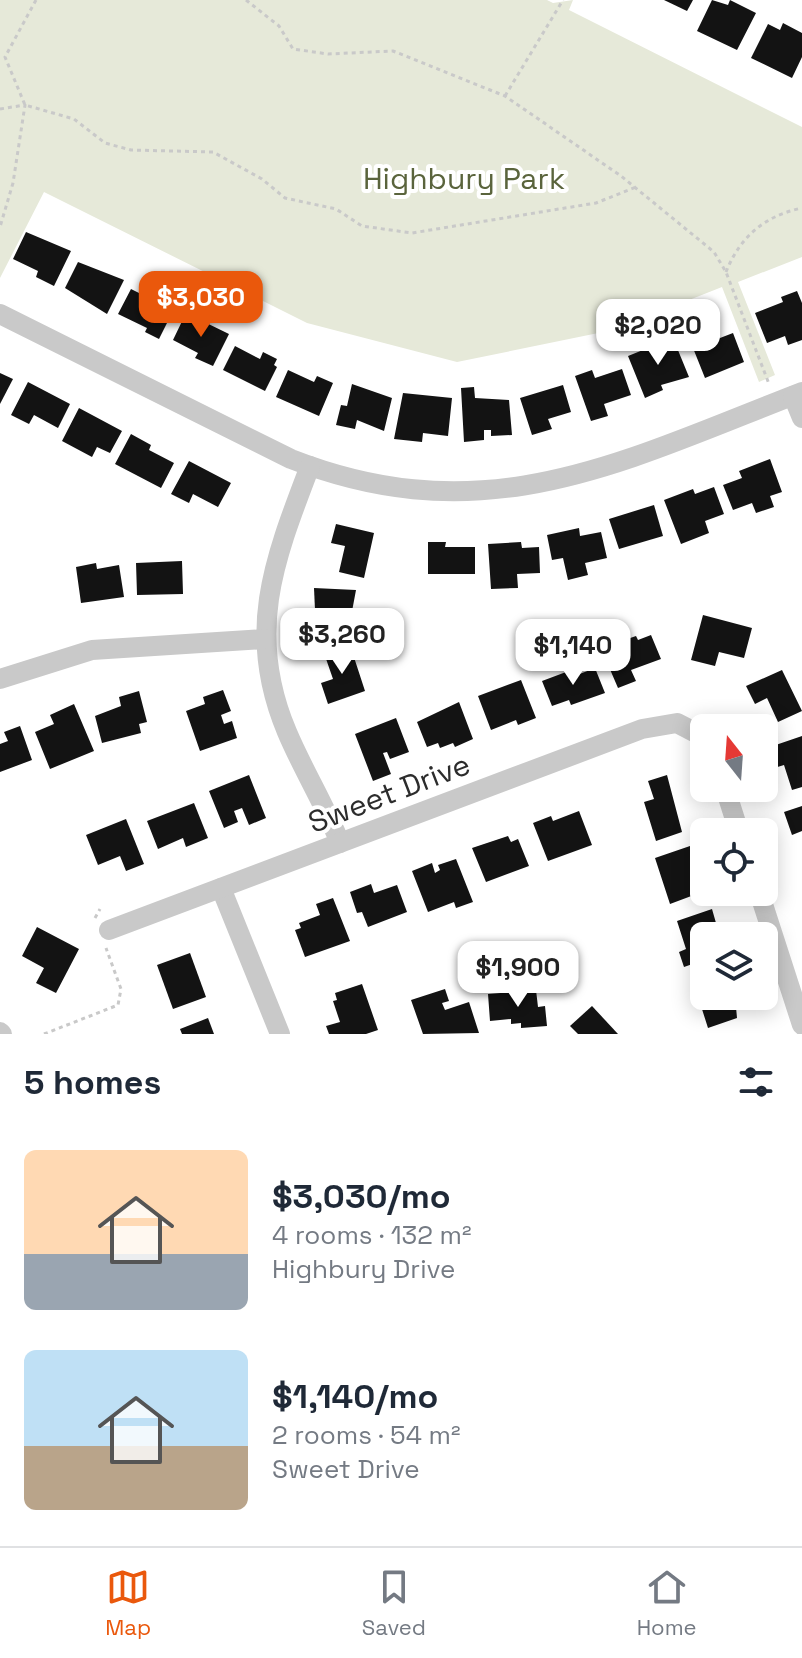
<!DOCTYPE html>
<meta charset="utf-8">
<style>
:root{--surface:#fff;--page:#f6f6f7;--text:#1f2937;--muted:#747a83;--line:#e0e1e3;--accent:#ea580c}
body{margin:0;font-family:"Space Grotesk",sans-serif;background:var(--page);color:var(--text);height:100vh;display:flex;flex-direction:column;font-size:30px;white-space:nowrap}
*{box-sizing:border-box;margin:0}
p{font-size:26px;color:var(--muted)}
.icon{flex:none;width:44px;height:44px;fill:none;stroke:currentColor;stroke-width:2;stroke-linecap:round;stroke-linejoin:round}
.map{position:relative;height:1034px;overflow:hidden}
.drawer{display:flex;flex-direction:column;background:var(--surface);flex:1}
.drawer>*{flex:none}
.needle{width:52px;rotate:343deg}
.tools{position:absolute;left:690px;top:714px;display:grid;gap:16px}
.tools a{display:grid;place-items:center;width:88px;height:88px;border-radius:12px;background:var(--surface);box-shadow:0 4px 20px #0003;font-size:40px}
.price{position:absolute;translate:-50% -68px;padding:0 18px;border-radius:16px;background:#fff;color:#222;font-size:26px;line-height:52px;filter:drop-shadow(0 2px 4px #0008)}
.price::after{content:'';position:absolute;left:50%;top:48px;width:24px;height:18px;margin-left:-12px;background:inherit;clip-path:polygon(0 0,100% 0,50% 100%)}
.price.current{background:var(--accent);color:#fff}
ul{padding:0;list-style:none}
li{display:flex;align-items:center;gap:24px;height:200px;padding:0 24px}
li span{display:grid;place-items:center;flex:none;width:224px;height:160px;border-radius:12px;color:#555}
li>.icon{margin-inline-start:auto}
span .icon{width:96px;height:96px;fill:#fffc;stroke-width:1}
li b{font-size:34px}
h2{display:flex;justify-content:space-between;align-items:center;height:96px;padding:0 24px;font-size:34px}
.dock{display:flex;justify-content:space-around;align-items:center;height:112px;border-top:2px solid var(--line);background:var(--surface);font-size:22px;color:var(--muted)}
.dock a{display:grid;justify-items:center;gap:4px}
.dock .current{color:var(--accent)}
.map>svg:first-child{display:block}
.green{fill:#e6e9d9}
.building{fill:#131313}
.lines{fill:none;stroke-linecap:round;stroke-linejoin:round}
.path{stroke:#c9c9c9;stroke-width:3;stroke-dasharray:4 4;stroke-linecap:butt}
.street{stroke:#c9c9c9;stroke-width:20}
.labels{text-anchor:middle;dominant-baseline:central;stroke-width:8;stroke-linejoin:round;paint-order:stroke}
.park-label{font-size:30px;fill:#5a643c;stroke:#fff}
.street-label{font-size:30px;fill:#2c2c2c;stroke:#fff}
</style>
<div class="map">
<svg width="802" height="1034" viewBox="0 0 802 1034">
<rect width="100%" height="100%" fill="#fff"/>
<!-- green -->
<path class="green" d="M 0,0 L 547,0 L 553,3 L 573,0 L 569,10 L 802,127 L 802,257 L 738,282 L 775,375 L 759,382 L 722,287 L 613,330 L 457,362 L 307,323 L 44,192 L 0,278 Z"/>
<!-- building -->
<g class="building">
<path d="M 664,0 L 693,0 L 687,11 Z"/>
<path d="M 712,0 L 728,5 L 730,0 L 756,13 L 737,50 L 697,31 Z"/>
<path d="M 783,23 L 802,33 L 802,57 L 792,78 L 751,58 L 768,24 L 780,30 Z"/>
<path d="M 26,232 L 71,251 L 54,286 L 36,277 L 38,271 L 13,259 Z"/>
<path d="M 78,262 L 124,280 L 107,314 L 65,288 Z"/>
<path d="M 131,289 L 159,303 L 166,290 L 180,297 L 159,339 L 145,332 L 147,328 L 118,314 Z"/>
<path d="M 797,291 L 802,303 L 802,340 L 788,345 L 785,336 L 767,343 L 755,313 L 783,302 L 781,297 Z"/>
<path d="M 186,313 L 229,334 L 213,366 L 195,358 L 198,353 L 173,340 Z"/>
<path d="M 718,332 L 720,338 L 733,333 L 744,362 L 705,378 L 691,343 Z"/>
<path d="M 673,338 L 689,377 L 661,385 L 663,390 L 645,398 L 628,356 Z"/>
<path d="M 235,346 L 260,359 L 263,352 L 277,359 L 274,365 L 277,367 L 265,391 L 223,370 Z"/>
<path d="M 622,369 L 631,395 L 604,404 L 608,416 L 591,421 L 575,376 L 592,370 L 595,378 Z"/>
<path d="M 288,370 L 314,382 L 317,376 L 333,383 L 319,416 L 276,397 Z"/>
<path d="M 0,373 L 13,379 L 0,404 Z"/>
<path d="M 28,382 L 70,404 L 58,428 L 34,415 L 29,424 L 11,415 Z"/>
<path d="M 352,384 L 392,398 L 384,431 L 357,420 L 355,429 L 336,425 L 341,405 L 347,406 Z"/>
<path d="M 563,385 L 571,412 L 548,419 L 552,429 L 532,435 L 520,398 Z"/>
<path d="M 474,387 L 475,398 L 509,400 L 512,435 L 491,436 L 491,430 L 484,430 L 484,440 L 464,442 L 461,388 Z"/>
<path d="M 403,393 L 452,398 L 448,436 L 423,433 L 422,442 L 394,439 Z"/>
<path d="M 79,408 L 122,431 L 110,453 L 97,447 L 92,457 L 62,441 Z"/>
<path d="M 131,434 L 151,445 L 149,450 L 174,463 L 161,488 L 115,464 Z"/>
<path d="M 770,459 L 782,492 L 770,496 L 774,507 L 756,513 L 752,503 L 733,510 L 723,485 L 742,478 L 739,471 Z"/>
<path d="M 189,461 L 231,483 L 218,507 L 193,494 L 189,503 L 171,494 Z"/>
<path d="M 714,487 L 724,514 L 705,521 L 709,533 L 681,544 L 664,500 L 693,489 L 695,494 Z"/>
<path d="M 654,505 L 663,536 L 619,549 L 609,519 Z"/>
<path d="M 336,524 L 374,533 L 364,578 L 339,572 L 345,546 L 331,543 Z"/>
<path d="M 579,528 L 580,536 L 601,532 L 607,558 L 585,563 L 588,575 L 568,580 L 563,558 L 552,560 L 547,535 Z"/>
<path d="M 428,542 L 446,542 L 445,547 L 475,547 L 475,574 L 428,574 Z"/>
<path d="M 521,542 L 522,548 L 539,547 L 540,573 L 517,574 L 518,588 L 491,589 L 488,544 Z"/>
<path d="M 182,561 L 183,594 L 137,595 L 136,563 Z"/>
<path d="M 96,563 L 97,569 L 119,565 L 124,597 L 81,603 L 76,567 Z"/>
<path d="M 314,588 L 356,590 L 348,633 L 316,632 Z"/>
<path d="M 703,615 L 752,628 L 744,658 L 719,652 L 715,666 L 691,660 Z"/>
<path d="M 651,635 L 661,659 L 631,670 L 636,681 L 618,688 L 609,667 L 614,665 L 607,646 L 636,636 L 638,640 Z"/>
<path d="M 350,645 L 365,691 L 328,704 L 321,683 L 333,679 L 324,653 Z"/>
<path d="M 595,668 L 605,693 L 571,705 L 569,700 L 552,706 L 542,681 L 574,669 L 577,675 Z"/>
<path d="M 782,670 L 802,711 L 778,722 L 767,698 L 755,704 L 746,686 Z"/>
<path d="M 521,680 L 536,718 L 518,725 L 516,720 L 491,730 L 478,696 Z"/>
<path d="M 223,690 L 231,711 L 221,715 L 224,724 L 232,721 L 237,738 L 200,751 L 186,711 L 205,704 L 203,697 Z"/>
<path d="M 139,691 L 147,722 L 139,724 L 141,733 L 102,743 L 95,716 L 121,706 L 119,697 Z"/>
<path d="M 459,702 L 473,739 L 455,747 L 453,743 L 440,748 L 438,743 L 427,747 L 417,722 Z"/>
<path d="M 74,704 L 94,751 L 50,769 L 35,732 L 54,724 L 50,715 Z"/>
<path d="M 396,718 L 409,752 L 390,759 L 387,752 L 383,753 L 391,774 L 373,781 L 355,734 Z"/>
<path d="M 20,726 L 32,760 L 0,772 L 0,744 L 8,741 L 4,732 Z"/>
<path d="M 802,736 L 802,787 L 792,790 L 784,765 L 771,769 L 764,749 Z"/>
<path d="M 249,775 L 266,818 L 249,825 L 242,808 L 234,811 L 238,822 L 224,828 L 209,791 Z"/>
<path d="M 667,775 L 682,832 L 656,841 L 644,802 L 654,799 L 648,781 Z"/>
<path d="M 194,803 L 208,838 L 186,847 L 183,838 L 158,849 L 147,821 Z"/>
<path d="M 802,806 L 802,831 L 792,835 L 784,812 Z"/>
<path d="M 579,811 L 592,845 L 548,861 L 533,823 L 551,816 L 553,821 Z"/>
<path d="M 126,819 L 144,864 L 126,871 L 120,856 L 98,865 L 86,835 Z"/>
<path d="M 508,836 L 511,842 L 518,839 L 529,866 L 486,882 L 472,848 Z"/>
<path d="M 690,846 L 696,865 L 691,867 L 697,883 L 691,885 L 694,895 L 670,904 L 655,858 Z"/>
<path d="M 456,859 L 473,902 L 456,908 L 454,902 L 428,912 L 412,871 L 432,863 L 435,873 L 440,870 L 438,865 Z"/>
<path d="M 371,884 L 374,893 L 397,885 L 407,912 L 368,927 L 362,912 L 357,913 L 350,892 Z"/>
<path d="M 333,898 L 350,941 L 305,957 L 295,930 L 301,928 L 299,923 L 320,915 L 316,904 Z"/>
<path d="M 712,909 L 718,930 L 714,931 L 715,936 L 704,936 L 704,960 L 684,967 L 679,952 L 686,949 L 677,921 Z"/>
<path d="M 37,927 L 79,949 L 56,993 L 36,983 L 44,968 L 22,956 Z"/>
<path d="M 190,953 L 206,997 L 173,1009 L 157,965 Z"/>
<path d="M 704,980 L 704,996 L 735,996 L 737,1018 L 708,1028 L 694,984 Z"/>
<path d="M 362,984 L 378,1030 L 366,1034 L 329,1034 L 326,1026 L 340,1022 L 333,1001 L 337,1000 L 335,993 Z"/>
<path d="M 445,989 L 449,1001 L 442,1003 L 445,1010 L 469,1002 L 479,1033 L 423,1034 L 411,1000 Z"/>
<path d="M 536,990 L 538,1007 L 545,1006 L 547,1026 L 521,1028 L 521,1023 L 511,1024 L 511,1019 L 490,1021 L 488,994 Z"/>
<path d="M 592,1006 L 618,1034 L 578,1034 L 570,1026 Z"/>
<path d="M 208,1018 L 214,1034 L 182,1034 L 180,1029 Z"/>
</g>
<g class="lines">
<!-- path -->
<g class="path">
<path d="M 36,0 L 5,57 L 25,105 L 74,119 L 105,143 L 131,150 L 213,152 L 262,179 L 285,198 L 336,209 L 362,226 L 412,233 L 596,203 L 636,187"/>
<path d="M 246,0 L 279,26 L 293,49 L 328,54 L 393,51 L 505,96 L 621,176 L 714,252 L 726,272 L 769,384"/>
<path d="M 505,96 L 563,0"/>
<path d="M 0,109 L 25,105 L 13,183 L 0,227"/>
<path d="M 726,272 C 740,237 764,216 802,208"/>
<path d="M 95,918 L 100,909"/>
<path d="M 44,1034 L 118,1005 L 121,989 L 106,948"/>
</g>
<!-- street -->
<g class="street">
<path d="M 0,314 L 291,459 C 486,535 621,462 802,392"/>
<path d="M 793,396 L 802,418"/>
<path d="M 310,466 C 274,560 245,633 287,732 C 303,770 325,805 340,843"/>
<path d="M 0,679 L 92,650 L 265,639"/>
<path d="M 725,788 L 739,832"/>
<path d="M 221,888 L 280,1034"/>
<path d="M 759,892 L 802,1025"/>
<path d="M 109,930 L 642,729 L 677,723 L 704,737"/>
<path d="M 0,1032 L 2,1034"/>
</g>
</g>
<g class="labels">
<!-- park labels -->
<g class="park-label">
<text x="464" y="178">Highbury Park</text>
</g>
<!-- street labels -->
<g class="street-label">
<text transform="translate(389 793) rotate(-21)">Sweet Drive</text>
</g>
</g>
</svg>
<div class="tools">
<a><svg class="needle" viewBox="-14 -14 28 28"><path d="M0-13l5 13h-10z" fill="#e53935"/><path d="M0 13l5-13h-10z" fill="#747a83"/></svg></a>
<a><svg class="icon" aria-label="locate" viewBox="0 0 24 24"><circle cx="12" cy="12" r="6"/><path d="M12 2v4M12 18v4M2 12h4M18 12h4"/></svg></a>
<a><svg class="icon" aria-label="layers" viewBox="0 0 24 24"><path d="M12 4l9 5-9 5-9-5zM3 14l9 5 9-5"/></svg></a>
</div>
<b class="price current" style="left:201px;top:339px">$3,030</b>
<b class="price" style="left:658px;top:367px">$2,020</b>
<b class="price" style="left:342px;top:676px">$3,260</b>
<b class="price" style="left:573px;top:687px">$1,140</b>
<b class="price" style="left:518px;top:1009px">$1,900</b>
</div>
<section class="drawer">
<h2>5 homes<svg class="icon" aria-label="filters" viewBox="0 0 24 24"><path d="M4 7h16M4 17h16"/><circle cx="9" cy="7" r="2"/><circle cx="15" cy="17" r="2"/></svg></h2>
<ul>
<li><span style="background:linear-gradient(#ffd9b3 65%,#9aa5b1 0)"><svg class="icon" aria-label="home" viewBox="0 0 24 24"><path d="M3 11l9-7 9 7M6 9v11h12V9"/></svg></span><div><b>$3,030/mo</b><p>4 rooms · 132 m²</p><p>Highbury Drive</p></div></li>
<li><span style="background:linear-gradient(#bfe0f5 60%,#b9a48a 0)"><svg class="icon" aria-label="home" viewBox="0 0 24 24"><path d="M3 11l9-7 9 7M6 9v11h12V9"/></svg></span><div><b>$1,140/mo</b><p>2 rooms · 54 m²</p><p>Sweet Drive</p></div></li>
</ul>
</section>
<nav class="dock">
<a class="current"><svg class="icon" aria-label="map" viewBox="0 0 24 24"><path d="M3 6l6-2 6 2 6-2v14l-6 2-6-2-6 2zM9 4v14M15 6v14"/></svg>Map</a>
<a><svg class="icon" aria-label="saved" viewBox="0 0 24 24"><path d="M7 4h10v16l-5-4-5 4z"/></svg>Saved</a>
<a><svg class="icon" aria-label="home" viewBox="0 0 24 24"><path d="M3 11l9-7 9 7M6 9v11h12V9"/></svg>Home</a>
</nav>
